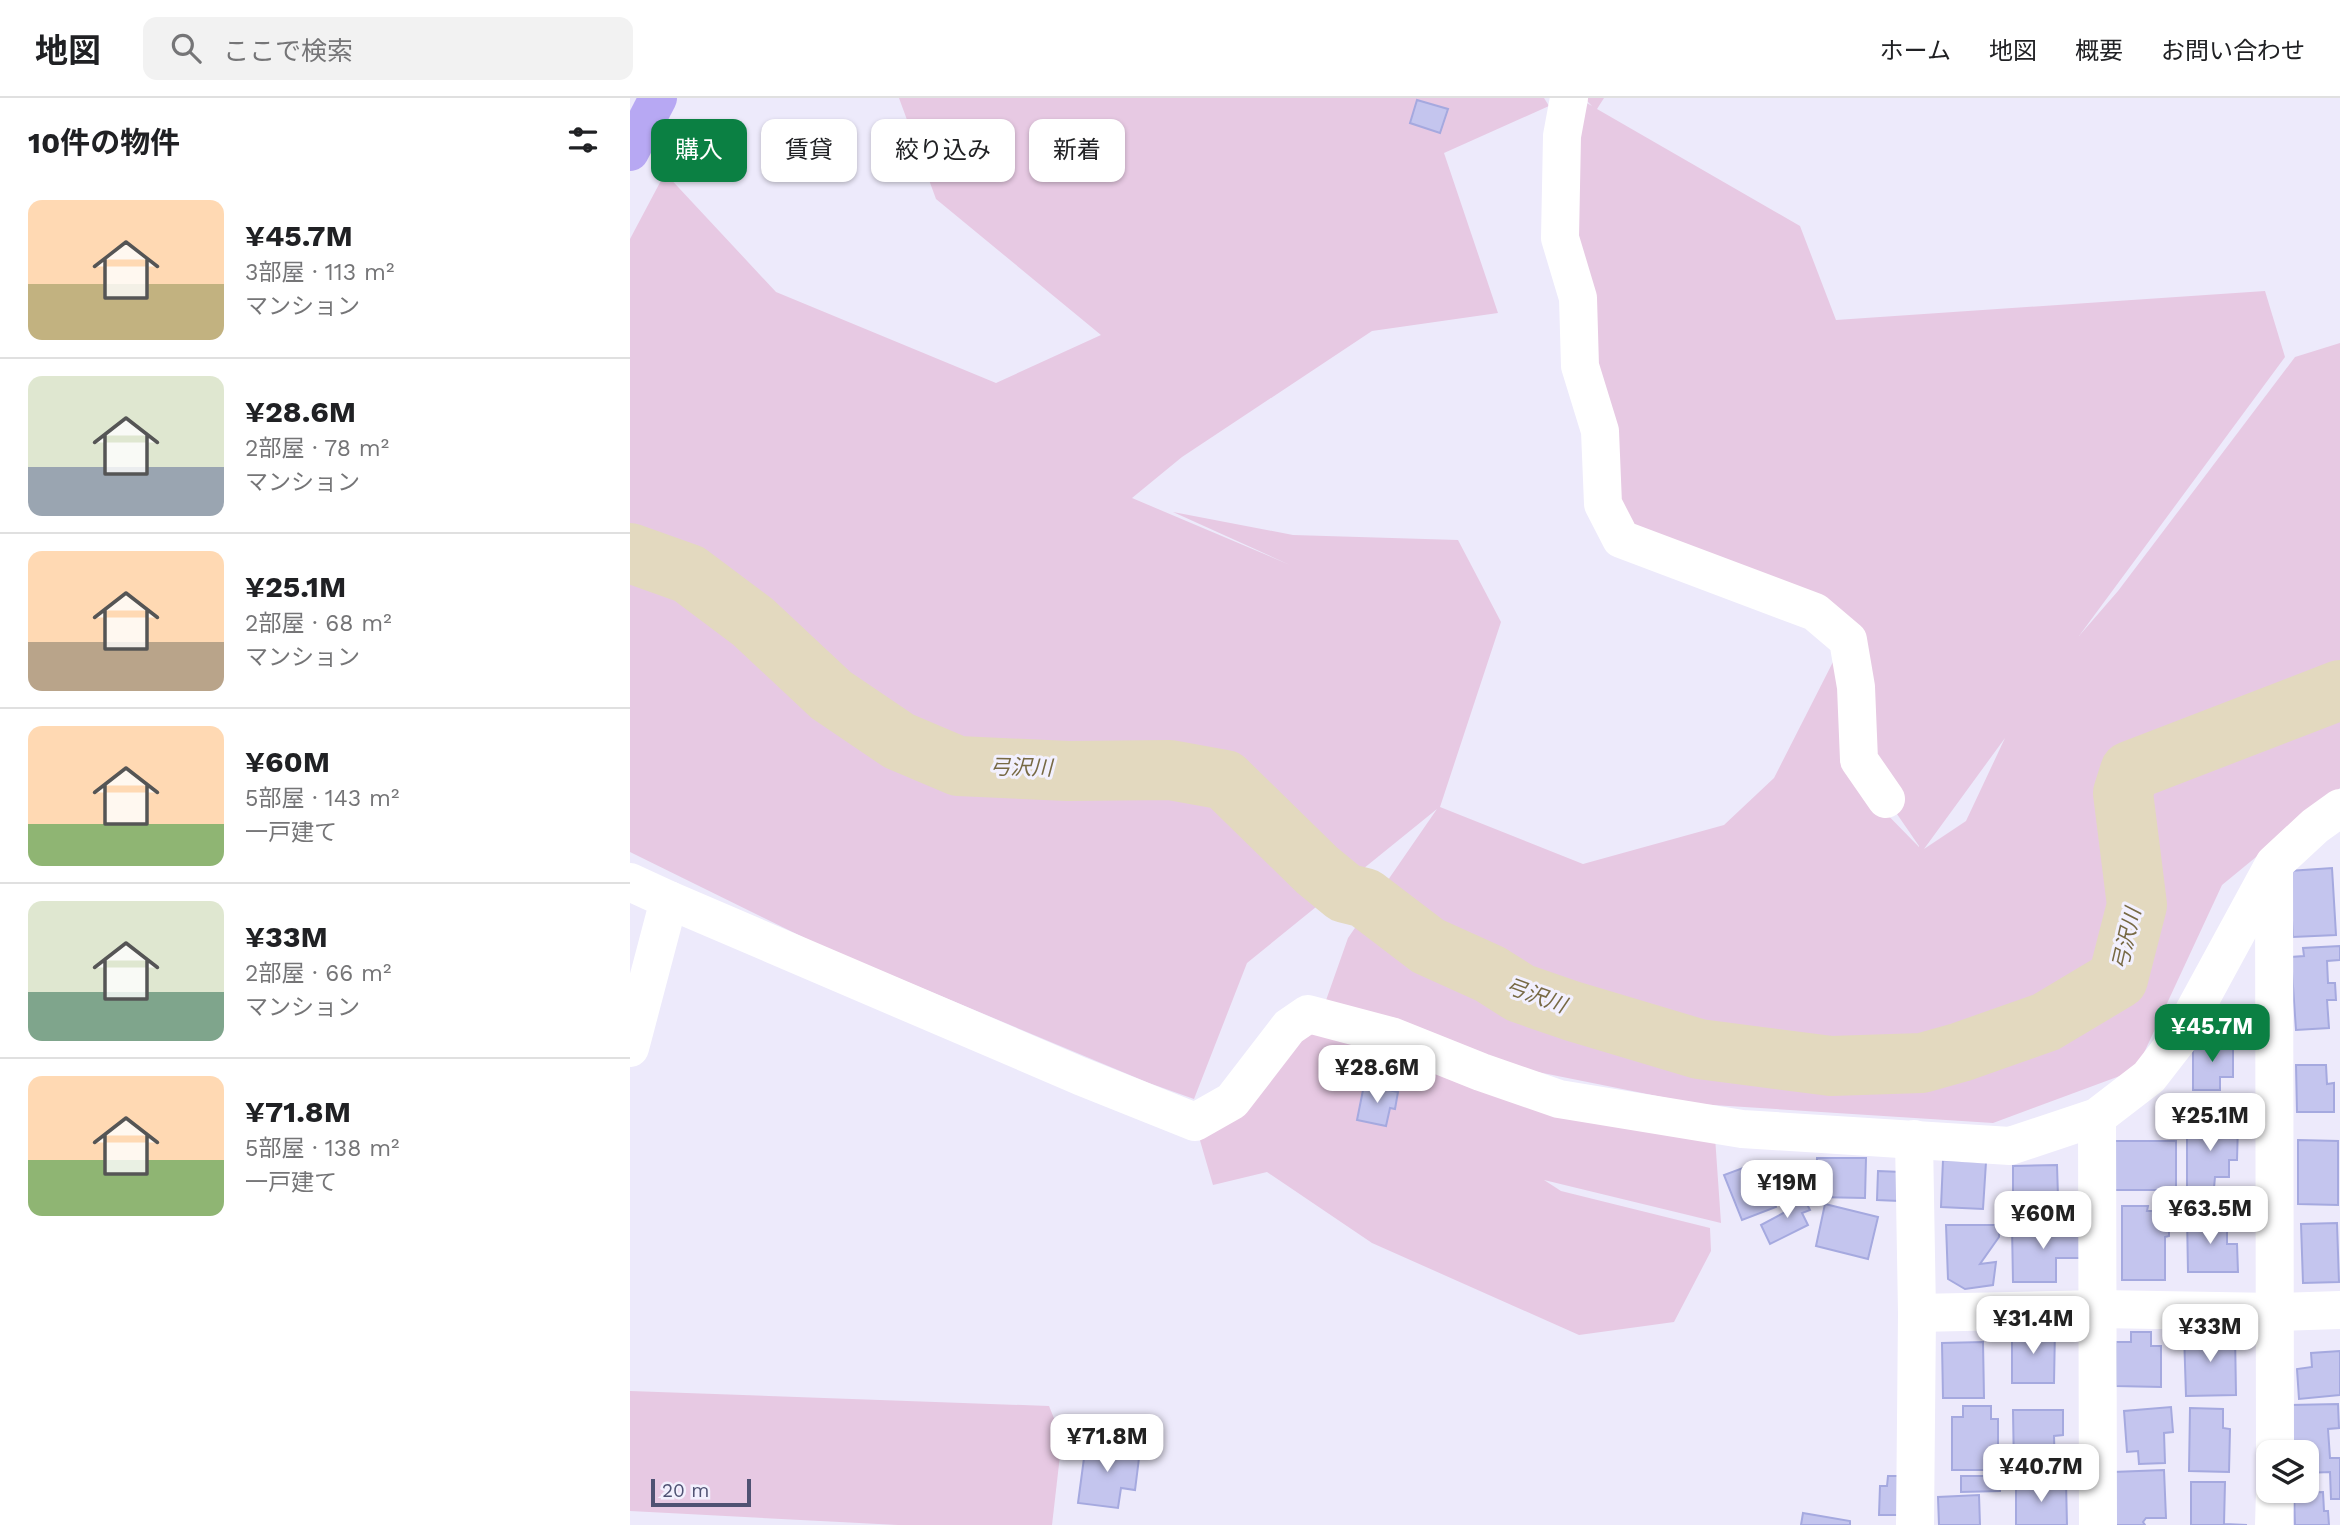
<!DOCTYPE html>
<html lang="ja">
<meta charset="utf-8">
<style>
:root{--surface:#fff;--page:#f2f2f2;--text:#202124;--muted:#757577;--line:#e0e0e0;--accent:#0b8043}
body{margin:0;font-family:"Work Sans","Noto Sans JP",sans-serif;background:var(--page);color:var(--text);height:100vh;display:flex;flex-direction:column;font-size:26px;white-space:nowrap}
*{box-sizing:border-box;margin:0}
p{font-size:23px;color:var(--muted)}
.icon{flex:none;width:38px;height:38px;fill:none;stroke:currentColor;stroke-width:2;stroke-linecap:round;stroke-linejoin:round}
.map{position:relative;flex:1;overflow:hidden}
.sheet{display:flex;flex-direction:column;background:var(--surface);width:630px}
.sheet>*{flex:none}
.hud{position:absolute;left:21px;top:21px;width:665px;height:63px;display:flex;gap:14px}
.buttons{position:absolute;left:1626px;top:1342px;display:grid;gap:14px}
.buttons a{display:grid;place-items:center;width:63px;height:63px;border-radius:14px;background:var(--surface);box-shadow:0 2px 5px #0004;font-size:35px}
.scale{position:absolute;left:21px;bottom:18px;width:100px;box-sizing:border-box;padding-left:7px;border:4px solid #4f5273;border-top:0;font-size:19px;line-height:24px;white-space:nowrap;color:#4f5273;-webkit-text-stroke:5px #f2f0fe;paint-order:stroke}
.price{position:absolute;translate:-50% -60px;padding:0 16px;border-radius:14px;background:#fff;color:#222;font-size:23px;line-height:46px;filter:drop-shadow(0 2px 4px #0008)}
.price::after{content:'';position:absolute;left:50%;top:42px;width:21px;height:16px;margin-left:-10px;background:inherit;clip-path:polygon(0 0,100% 0,50% 100%)}
.price.selected{background:var(--accent);color:#fff}
ul{padding:0;list-style:none}
li{display:flex;align-items:center;gap:21px;height:175px;padding:0 28px}
li+li{border-top:2px solid var(--line)}
li span{display:grid;place-items:center;flex:none;width:196px;height:140px;border-radius:14px;color:#555}
li>.icon{margin-inline-start:auto}
span .icon{width:84px;height:84px;fill:#fffc;stroke-width:1}
li b{font-size:30px}
h2{display:flex;justify-content:space-between;align-items:center;height:84px;padding:0 28px;font-size:30px}
.pill{padding:0 24px;border-radius:14px;background:var(--surface);box-shadow:0 2px 5px #0004;font-size:24px;line-height:63px}
.pill.selected{background:var(--accent);color:#fff}
header{display:flex;align-items:center;gap:42px;box-sizing:border-box;height:98px;padding:0 35px;background:var(--surface);border-bottom:2px solid var(--line)}
header strong{font-size:33px}
nav{display:flex;gap:38px;margin-inline-start:auto;font-size:24px}
.search{width:490px;height:63px;background:var(--page);display:flex;align-items:center;gap:18px;box-sizing:border-box;padding:0 24px;border-radius:14px;color:var(--muted);font-size:26px}
main{display:flex;flex:1;min-height:0}
.map>svg:first-child{display:block}
.green{fill:#e7c9e3;fill-rule:evenodd}
.lines{fill:none;stroke-linecap:round;stroke-linejoin:round}
.river{stroke:#e3d9bf;stroke-width:60}
.building{fill:#c4c5ee;stroke:#a5a9df;stroke-width:2}
.minor{stroke:#fff;stroke-width:38}
.major{stroke:#b7a8f3;stroke-width:38}
.labels{text-anchor:middle;dominant-baseline:central;stroke-width:6;stroke-linejoin:round;paint-order:stroke}
.water-label{font-size:21px;font-style:italic;fill:#776944;stroke:#f2f0fe}
</style>
<header>
<strong>地図</strong>
<div class="search"><svg class="icon" aria-label="search" viewBox="0 0 24 24"><circle cx="10" cy="10" r="6"/><path d="M15 15l6 6"/></svg>ここで検索</div>
<nav><a>ホーム</a><a>地図</a><a>概要</a><a>お問い合わせ</a></nav>
</header>
<main>
<section class="sheet">
<h2>10件の物件<svg class="icon" aria-label="filters" viewBox="0 0 24 24"><path d="M4 7h16M4 17h16"/><circle cx="9" cy="7" r="2"/><circle cx="15" cy="17" r="2"/></svg></h2>
<ul>
<li><span style="background:linear-gradient(#ffd9b3 60%,#c2b280 0)"><svg class="icon" aria-label="home" viewBox="0 0 24 24"><path d="M3 11l9-7 9 7M6 9v11h12V9"/></svg></span><div><b>¥45.7M</b><p>3部屋 · 113 m²</p><p>マンション</p></div></li>
<li><span style="background:linear-gradient(#dfe7d0 65%,#9aa5b1 0)"><svg class="icon" aria-label="home" viewBox="0 0 24 24"><path d="M3 11l9-7 9 7M6 9v11h12V9"/></svg></span><div><b>¥28.6M</b><p>2部屋 · 78 m²</p><p>マンション</p></div></li>
<li><span style="background:linear-gradient(#ffd9b3 65%,#b9a48a 0)"><svg class="icon" aria-label="home" viewBox="0 0 24 24"><path d="M3 11l9-7 9 7M6 9v11h12V9"/></svg></span><div><b>¥25.1M</b><p>2部屋 · 68 m²</p><p>マンション</p></div></li>
<li><span style="background:linear-gradient(#ffd9b3 70%,#8fb573 0)"><svg class="icon" aria-label="home" viewBox="0 0 24 24"><path d="M3 11l9-7 9 7M6 9v11h12V9"/></svg></span><div><b>¥60M</b><p>5部屋 · 143 m²</p><p>一戸建て</p></div></li>
<li><span style="background:linear-gradient(#dfe7d0 65%,#7fa58c 0)"><svg class="icon" aria-label="home" viewBox="0 0 24 24"><path d="M3 11l9-7 9 7M6 9v11h12V9"/></svg></span><div><b>¥33M</b><p>2部屋 · 66 m²</p><p>マンション</p></div></li>
<li><span style="background:linear-gradient(#ffd9b3 60%,#8fb573 0)"><svg class="icon" aria-label="home" viewBox="0 0 24 24"><path d="M3 11l9-7 9 7M6 9v11h12V9"/></svg></span><div><b>¥71.8M</b><p>5部屋 · 138 m²</p><p>一戸建て</p></div></li>
</ul>
</section>
<div class="map">
<svg width="1710" height="1427" viewBox="0 0 1710 1427">
<rect width="100%" height="100%" fill="#edeafb"/>
<!-- green -->
<g class="green">
<path d="M 269,0 L 914,0 L 919,8 L 814,55 L 868,215 L 742,233 L 552,359 L 502,400 L 660,467 L 543,414 L 663,437 L 828,442 L 871,524 L 810,709 L 953,766 L 1094,727 L 1144,680 L 1205,560 L 1218,542 L 991,441 L 934,153 L 948,0 L 962,8 L 954,0 L 974,0 L 967,11 L 1170,128 L 1206,222 L 1635,193 L 1655,259 L 1449,538 L 1488,493 L 1665,259 L 1710,245 L 1710,690 L 1592,787 L 1506,972 L 1363,1025 L 1067,1006 L 888,970 L 694,908 L 718,840 L 807,711 L 617,865 L 564,1001 L 519,985 L 189,847 L 0,754 L 0,141 L 35,75 L 146,194 L 366,285 L 471,237 L 306,101 ZM 1375,640 L 1336,723 L 1294,751 ZM 1238,674 L 1289,748 L 1289,749 L 1245,704 Z"/>
<path d="M 682,925 L 1085,1039 L 1091,1125 L 914,1082 L 931,1093 L 1080,1130 L 1081,1153 L 1044,1224 L 949,1237 L 742,1145 L 637,1074 L 583,1087 L 569,1039 Z"/>
<path d="M 0,1293 L 419,1308 L 432,1340 L 422,1427 L 268,1427 L 0,1413 Z"/>
</g>
<g class="lines">
<!-- river -->
<path class="river" d="M 0,455 L 59,476 L 123,524 L 201,597 L 269,643 L 328,668 L 438,673 L 540,672 L 595,682 L 687,772 L 715,795 L 735,800 L 798,848 L 860,876 L 890,895 L 942,913 L 1069,951 L 1201,968 L 1292,965 L 1331,954 L 1416,924 L 1488,881 L 1507,807 L 1493,695 L 1500,673 L 1710,592"/>
</g>
<!-- building -->
<g class="building">
<path d="M 787,2 L 818,11 L 810,35 L 780,25 Z"/>
<path d="M 1702,770 L 1706,837 L 1663,839 L 1659,773 Z"/>
<path d="M 1710,848 L 1710,862 L 1697,863 L 1698,885 L 1705,885 L 1706,902 L 1697,902 L 1699,930 L 1666,932 L 1661,859 L 1674,858 L 1673,850 Z"/>
<path d="M 1563,943 L 1603,943 L 1603,979 L 1590,979 L 1590,992 L 1563,992 Z"/>
<path d="M 747,947 L 779,953 L 773,985 L 741,979 Z"/>
<path d="M 1666,967 L 1696,967 L 1697,986 L 1704,985 L 1704,1014 L 1667,1014 Z"/>
<path d="M 734,987 L 768,994 L 765,1011 L 760,1010 L 756,1028 L 727,1022 Z"/>
<path d="M 1588,998 L 1589,1014 L 1559,1015 L 1559,999 Z"/>
<path d="M 1557,1027 L 1608,1027 L 1607,1062 L 1599,1062 L 1599,1079 L 1585,1079 L 1584,1090 L 1557,1090 Z"/>
<path d="M 1668,1042 L 1708,1043 L 1708,1107 L 1668,1106 Z"/>
<rect x="1484" y="1043" width="62" height="49"/>
<path d="M 1187,1060 L 1236,1060 L 1235,1100 L 1186,1099 Z"/>
<path d="M 1313,1062 L 1356,1064 L 1353,1111 L 1311,1109 Z"/>
<path d="M 1129,1064 L 1146,1109 L 1112,1122 L 1094,1077 Z"/>
<path d="M 1427,1067 L 1428,1099 L 1441,1099 L 1441,1117 L 1383,1117 L 1383,1068 Z"/>
<path d="M 1248,1073 L 1271,1074 L 1269,1103 L 1247,1102 Z"/>
<path d="M 1171,1095 L 1180,1112 L 1172,1115 L 1178,1127 L 1140,1146 L 1131,1127 L 1157,1113 L 1153,1105 Z"/>
<path d="M 1195,1106 L 1248,1119 L 1238,1161 L 1186,1148 Z"/>
<path d="M 1492,1108 L 1518,1108 L 1517,1113 L 1539,1113 L 1539,1138 L 1535,1139 L 1535,1182 L 1492,1182 Z"/>
<path d="M 1557,1119 L 1597,1119 L 1597,1146 L 1607,1146 L 1608,1174 L 1558,1174 Z"/>
<path d="M 1707,1125 L 1709,1184 L 1673,1185 L 1671,1126 Z"/>
<path d="M 1316,1127 L 1370,1127 L 1369,1139 L 1350,1166 L 1366,1164 L 1363,1187 L 1335,1191 L 1318,1181 Z"/>
<path d="M 1451,1127 L 1452,1160 L 1426,1160 L 1426,1184 L 1383,1184 L 1382,1128 Z"/>
<path d="M 1382,1231 L 1425,1231 L 1424,1285 L 1382,1285 Z"/>
<path d="M 1501,1234 L 1521,1234 L 1521,1248 L 1531,1248 L 1531,1289 L 1486,1288 L 1486,1244 L 1501,1244 Z"/>
<path d="M 1554,1235 L 1605,1235 L 1606,1297 L 1556,1298 Z"/>
<path d="M 1353,1244 L 1354,1300 L 1313,1300 L 1312,1245 Z"/>
<path d="M 1710,1253 L 1710,1297 L 1669,1301 L 1667,1271 L 1682,1269 L 1681,1255 Z"/>
<path d="M 1708,1306 L 1709,1330 L 1698,1331 L 1700,1360 L 1710,1360 L 1710,1401 L 1701,1401 L 1700,1374 L 1676,1375 L 1676,1354 L 1662,1354 L 1660,1307 Z"/>
<path d="M 1333,1308 L 1361,1308 L 1361,1321 L 1368,1321 L 1368,1352 L 1359,1352 L 1360,1372 L 1322,1372 L 1322,1319 L 1333,1319 Z"/>
<path d="M 1541,1309 L 1543,1334 L 1534,1335 L 1535,1365 L 1509,1366 L 1508,1353 L 1497,1354 L 1494,1313 Z"/>
<path d="M 1560,1310 L 1593,1311 L 1593,1330 L 1600,1331 L 1599,1374 L 1559,1373 Z"/>
<path d="M 1383,1312 L 1433,1312 L 1433,1337 L 1424,1338 L 1425,1374 L 1384,1374 Z"/>
<path d="M 456,1345 L 510,1352 L 505,1392 L 491,1390 L 488,1410 L 448,1405 Z"/>
<path d="M 1534,1372 L 1536,1420 L 1516,1420 L 1513,1424 L 1515,1427 L 1485,1427 L 1483,1374 Z"/>
<path d="M 1258,1378 L 1269,1378 L 1275,1417 L 1249,1417 L 1250,1388 L 1257,1388 Z"/>
<path d="M 1331,1378 L 1370,1378 L 1370,1393 L 1331,1394 Z"/>
<path d="M 1386,1384 L 1436,1384 L 1437,1427 L 1386,1427 Z"/>
<path d="M 1561,1384 L 1595,1384 L 1594,1426 L 1617,1427 L 1561,1427 Z"/>
<path d="M 1693,1394 L 1694,1413 L 1698,1413 L 1699,1427 L 1665,1427 L 1664,1395 Z"/>
<path d="M 1349,1397 L 1350,1427 L 1309,1427 L 1308,1399 Z"/>
<path d="M 1173,1415 L 1220,1423 L 1220,1427 L 1171,1427 Z"/>
</g>
<g class="lines">
<!-- minor -->
<g class="minor">
<path d="M 939,0 L 932,38 L 930,140 L 948,200 L 950,268 L 970,333 L 973,406 L 991,441 L 1185,514 L 1218,542 L 1226,589 L 1229,662 L 1256,701"/>
<path d="M 1644,769 L 1645,1354"/>
<path d="M 0,784 L 39,802 L 0,950"/>
<path d="M 39,802 L 450,978 L 565,1024 L 602,1003 L 659,929 L 678,916 L 761,938 L 851,974 L 929,1001 L 1112,1031 L 1380,1048 L 1467,1019 L 1519,979 L 1550,939 L 1644,766 L 1685,728 L 1710,710"/>
<path d="M 1467,1019 L 1468,1427"/>
<path d="M 1284,1041 L 1287,1215 L 1285,1427"/>
<path d="M 1287,1215 L 1469,1211 L 1646,1214 L 1710,1212"/>
<path d="M 1644,1427 L 1645,1393"/>
</g>
<!-- major -->
<path class="major" d="M 0,54 L 28,0"/>
</g>
<g class="labels">
<!-- water labels -->
<g class="water-label">
<text transform="translate(391 669) rotate(1)">弓沢川</text>
<text transform="translate(1496 841) rotate(-77)">弓沢川</text>
<text transform="translate(906 897) rotate(20)">弓沢川</text>
</g>
</g>
</svg>
<div class="buttons">
<a><svg class="icon" aria-label="layers" viewBox="0 0 24 24"><path d="M12 4l9 5-9 5-9-5zM3 14l9 5 9-5"/></svg></a>
</div>
<div class="scale">20 m</div>
<b class="price selected" style="left:1582px;top:966px">¥45.7M</b>
<b class="price" style="left:747px;top:1007px">¥28.6M</b>
<b class="price" style="left:1580px;top:1055px">¥25.1M</b>
<b class="price" style="left:1157px;top:1122px">¥19M</b>
<b class="price" style="left:1580px;top:1148px">¥63.5M</b>
<b class="price" style="left:1413px;top:1153px">¥60M</b>
<b class="price" style="left:1403px;top:1258px">¥31.4M</b>
<b class="price" style="left:1580px;top:1266px">¥33M</b>
<b class="price" style="left:477px;top:1376px">¥71.8M</b>
<b class="price" style="left:1411px;top:1406px">¥40.7M</b>
<div class="hud">
<a class="pill selected">購入</a>
<a class="pill">賃貸</a>
<a class="pill">絞り込み</a>
<a class="pill">新着</a>
</div>
</div>
</main>
